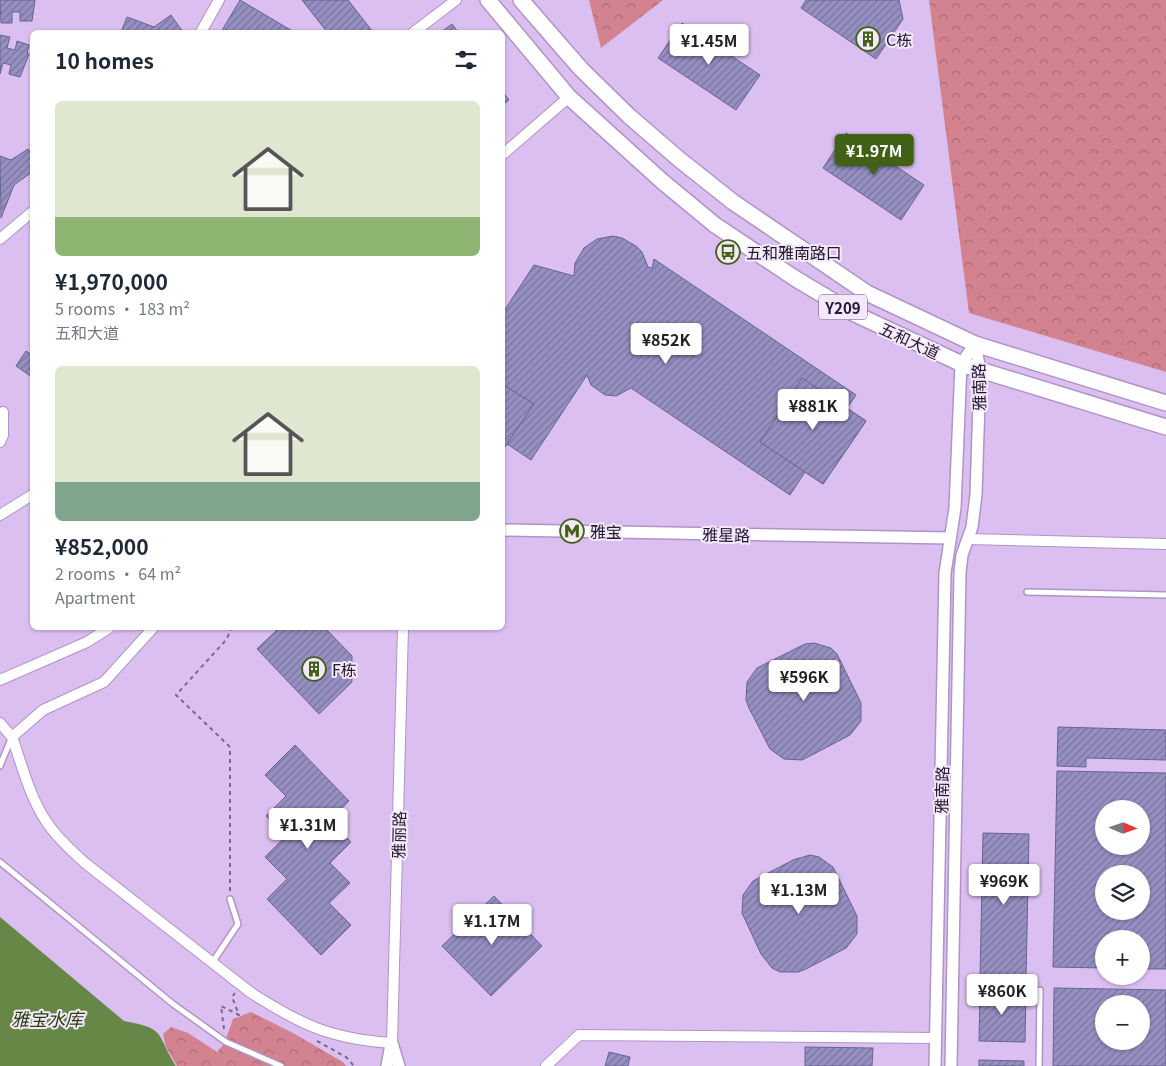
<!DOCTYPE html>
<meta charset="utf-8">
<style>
:root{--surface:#fff;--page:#f6f6f7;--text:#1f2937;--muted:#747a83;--accent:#416116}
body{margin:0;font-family:Georgia,"Noto Sans SC",serif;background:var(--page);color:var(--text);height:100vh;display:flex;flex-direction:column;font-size:19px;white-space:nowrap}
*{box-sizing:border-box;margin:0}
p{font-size:16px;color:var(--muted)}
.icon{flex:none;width:28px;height:28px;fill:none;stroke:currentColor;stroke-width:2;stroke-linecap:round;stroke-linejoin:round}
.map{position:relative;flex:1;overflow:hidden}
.panel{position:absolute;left:30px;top:30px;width:475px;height:600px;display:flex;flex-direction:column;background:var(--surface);border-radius:8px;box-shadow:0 1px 4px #0004}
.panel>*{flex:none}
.needle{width:32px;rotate:92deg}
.buttons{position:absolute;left:1095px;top:800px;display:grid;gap:10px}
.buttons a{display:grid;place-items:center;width:55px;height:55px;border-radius:50%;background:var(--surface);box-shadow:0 1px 4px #0004;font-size:25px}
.price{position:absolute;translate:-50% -42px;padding:0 11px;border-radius:5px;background:#fff;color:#222;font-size:16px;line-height:32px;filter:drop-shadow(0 1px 2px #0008)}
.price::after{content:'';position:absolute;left:50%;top:30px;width:15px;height:11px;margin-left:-8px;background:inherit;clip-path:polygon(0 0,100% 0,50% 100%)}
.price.on{background:var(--accent);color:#fff}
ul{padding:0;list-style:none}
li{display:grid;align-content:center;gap:10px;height:265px;padding:0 25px}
li span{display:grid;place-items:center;height:155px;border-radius:8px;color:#555}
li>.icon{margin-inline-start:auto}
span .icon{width:90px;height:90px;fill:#fffc;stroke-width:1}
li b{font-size:21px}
h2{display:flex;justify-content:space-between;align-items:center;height:60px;padding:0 25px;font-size:21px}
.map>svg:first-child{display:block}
.forest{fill:url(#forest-crowns)}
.water{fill:#678746}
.building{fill:url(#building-hatch);stroke:#696292;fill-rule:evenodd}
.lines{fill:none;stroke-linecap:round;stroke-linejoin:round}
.service-casing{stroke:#af94c4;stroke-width:8}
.minor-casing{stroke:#af94c4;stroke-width:12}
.tertiary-casing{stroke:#af94c4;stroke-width:14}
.primary-casing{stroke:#af94c4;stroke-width:18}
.path{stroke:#7a6789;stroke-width:2;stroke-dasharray:4 4;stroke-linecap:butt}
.service{stroke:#fff;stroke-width:5}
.minor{stroke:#fff;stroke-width:10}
.tertiary{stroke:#fff;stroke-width:11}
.primary{stroke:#fff;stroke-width:15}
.labels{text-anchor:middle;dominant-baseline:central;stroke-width:4;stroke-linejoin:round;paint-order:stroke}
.shield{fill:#f3e8fc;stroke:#61576a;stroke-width:1}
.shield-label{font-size:15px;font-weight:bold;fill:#23192b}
.poi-label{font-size:16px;fill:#23192b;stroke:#f3e8fc;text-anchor:start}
.street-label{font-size:16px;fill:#23192b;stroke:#f3e8fc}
.water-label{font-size:18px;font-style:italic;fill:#283e0d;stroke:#f3e8fc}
</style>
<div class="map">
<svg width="1166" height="1066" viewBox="0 0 1166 1066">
<defs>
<pattern id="forest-crowns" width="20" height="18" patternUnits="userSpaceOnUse" patternTransform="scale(1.25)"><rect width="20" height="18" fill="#d3838f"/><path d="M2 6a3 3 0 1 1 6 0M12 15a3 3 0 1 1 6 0" fill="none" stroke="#ab6a75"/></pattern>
<pattern id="building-hatch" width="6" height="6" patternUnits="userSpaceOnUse" patternTransform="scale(1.25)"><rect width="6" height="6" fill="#968fc2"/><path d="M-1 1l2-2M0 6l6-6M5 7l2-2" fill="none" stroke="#7a749e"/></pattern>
</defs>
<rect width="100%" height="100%" fill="#dbbff1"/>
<!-- forest -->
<g class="forest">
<path d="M 589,0 L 663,0 L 601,48 Z"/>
<path d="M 929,0 L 1166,0 L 1166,372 L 969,313 Z"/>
<path d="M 251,1012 L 293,1033 L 343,1062 L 346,1066 L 177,1066 L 166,1047 L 163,1034 L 171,1027 L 188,1033 L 217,1052 L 224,1044 L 233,1019 Z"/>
</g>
<!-- water -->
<path class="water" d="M 0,917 L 124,1021 C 167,1029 155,1032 176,1066 L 0,1066 Z"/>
<!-- building -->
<g class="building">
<path d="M 0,0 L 35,0 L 32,21 L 20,21 L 20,12 L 12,12 L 12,23 L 1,23 Z"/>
<path d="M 240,0 L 294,32 L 221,32 Z"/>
<path d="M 302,0 L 348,0 L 373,32 L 327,32 Z"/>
<path d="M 806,0 L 899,0 L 903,19 L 876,59 L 801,8 Z"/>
<path d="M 171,15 L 183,32 L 121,32 L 127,17 L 154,27 Z"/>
<path d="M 682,23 L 760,75 L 736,110 L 658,58 Z"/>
<path d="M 452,24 L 458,32 L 441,32 Z"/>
<path d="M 0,35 L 10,37 L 7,48 L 15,50 L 17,41 L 29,45 L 27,53 L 29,54 L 20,77 L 9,74 L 11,65 L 3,63 L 0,74 Z"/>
<path d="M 502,91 L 509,100 L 502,105 Z"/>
<path d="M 846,133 L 924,185 L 901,220 L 823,168 Z"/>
<path d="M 28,149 L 32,156 L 32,172 L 14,185 L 1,218 L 0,156 L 11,160 Z"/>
<path d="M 613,236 L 622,238 L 636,246 L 642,252 L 648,267 L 652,268 L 654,259 L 856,395 L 847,408 L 866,421 L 823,484 L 805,472 L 790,495 L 631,388 L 616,396 L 605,395 L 591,385 L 587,375 L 531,460 L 507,444 L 502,451 L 502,314 L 534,265 L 574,276 L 575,263 L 584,248 L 597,239 Z"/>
<path d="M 26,351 L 32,355 L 32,377 L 16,366 Z"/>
<path d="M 802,378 L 866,421 L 823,484 L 760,442 Z"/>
<path d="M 502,384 L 534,404 L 502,451 Z"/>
<path d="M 279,628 L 325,628 L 352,656 L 352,682 L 319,714 L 257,649 Z"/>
<path d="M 814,643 L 831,648 L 837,654 L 861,703 L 861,721 L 850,735 L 810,756 L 802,760 L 784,759 L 770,749 L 749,708 L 746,700 L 747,682 L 757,668 L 805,644 Z"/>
<path d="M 1058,727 L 1166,730 L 1166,760 L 1086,758 L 1086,767 L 1057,766 Z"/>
<path d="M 295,745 L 349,801 L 330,820 L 351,842 L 330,863 L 350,883 L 329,903 L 351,925 L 321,955 L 267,899 L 287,879 L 265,857 L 286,836 L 266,816 L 286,796 L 265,775 Z"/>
<path d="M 1057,771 L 1166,773 L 1166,969 L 1141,969 L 1141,939 L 1104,939 L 1104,968 L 1053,967 ZM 1104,809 L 1141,809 L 1141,846 L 1104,846 ZM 1104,874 L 1141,874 L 1141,911 L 1104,911 Z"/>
<path d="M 983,833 L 1029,834 L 1026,979 L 980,978 Z"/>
<path d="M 810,855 L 819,857 L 833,867 L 857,916 L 857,934 L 846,948 L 806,969 L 798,972 L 780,972 L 772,968 L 761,954 L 742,913 L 743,895 L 753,881 L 793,860 Z"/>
<path d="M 494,896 L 542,946 L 491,996 L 442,946 Z"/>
<path d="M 1054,988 L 1166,990 L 1166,1066 L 1053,1066 ZM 1104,1004 L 1141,1004 L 1141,1041 L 1104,1041 Z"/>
<path d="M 980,991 L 1026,992 L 1025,1042 L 979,1041 Z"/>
<path d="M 805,1047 L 873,1048 L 872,1066 L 805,1066 Z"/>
<path d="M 609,1052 L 630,1057 L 628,1066 L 605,1066 Z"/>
<path d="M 979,1060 L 1024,1061 L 1024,1066 L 979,1066 Z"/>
</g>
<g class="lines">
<!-- service casing -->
<g class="service-casing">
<g id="service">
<path d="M 1027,592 L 1166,595"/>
<path d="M 0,766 L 11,739"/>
<path d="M 0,862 L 173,1004 L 226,1042 L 281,1066"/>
<path d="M 212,963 L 238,924 L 230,899"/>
<path d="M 1039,1066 L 1040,990"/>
</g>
</g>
<!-- minor casing -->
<g class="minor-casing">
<g id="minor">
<path d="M 201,32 L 219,0"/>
<path d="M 414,32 L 456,0"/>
<path d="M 502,155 L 569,97"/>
<path d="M 0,239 L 32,212"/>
<path d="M 0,442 L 3,435 L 3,412"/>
<path d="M 0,515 L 32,495"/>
<path d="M 968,539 L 1166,544"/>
<path d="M 0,680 L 87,642 L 109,628"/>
<path d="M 0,723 L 12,737 L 43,710 L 104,682 L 153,628"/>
<path d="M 12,737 C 22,765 30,799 48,824 C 58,839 72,851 85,863 L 250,992 C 301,1025 331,1039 392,1043 L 403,628"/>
<path d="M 546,1066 L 579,1035 L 936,1038"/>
</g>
</g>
<!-- tertiary casing -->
<g class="tertiary-casing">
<g id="tertiary">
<path d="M 502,530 L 950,538"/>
<path d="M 392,1043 L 399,1066"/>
<path d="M 387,1066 L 391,1044"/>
<path d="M 935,1066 L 945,573 L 955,508 L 961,364 L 975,344"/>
<path d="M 951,1066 L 960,572 L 962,555 L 972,527 L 976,495 L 980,370 L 975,344"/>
</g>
</g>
<!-- primary casing -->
<g class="primary-casing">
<g id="primary">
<path d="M 488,0 L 569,97 L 663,182 L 715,225 L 796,279 L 853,313 L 964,365 L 1166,427"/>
<path d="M 521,0 L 581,69 L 629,116 L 680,160 L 733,202 L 867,293 L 975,344 L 1166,403"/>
</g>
</g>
<!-- path -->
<g class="path">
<path d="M 230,891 L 230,747 L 176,695 L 226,640 L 232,628"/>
<path d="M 224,1029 L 221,1006 L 239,1015 L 232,997 L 235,993"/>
<path d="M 317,1041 L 346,1057 L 354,1066"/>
</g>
<!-- service -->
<use href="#service" class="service"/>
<!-- minor -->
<use href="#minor" class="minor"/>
<!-- tertiary -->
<use href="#tertiary" class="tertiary"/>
<!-- primary -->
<use href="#primary" class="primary"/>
</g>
<!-- icons -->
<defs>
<g id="building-ring" transform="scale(1.25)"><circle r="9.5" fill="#f3e8fc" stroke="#416116" stroke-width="1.5"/><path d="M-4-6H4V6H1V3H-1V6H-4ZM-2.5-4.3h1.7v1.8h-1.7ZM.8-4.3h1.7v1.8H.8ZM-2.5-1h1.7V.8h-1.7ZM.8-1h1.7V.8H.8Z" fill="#416116"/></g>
<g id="bus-ring" transform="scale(1.25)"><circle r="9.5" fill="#f3e8fc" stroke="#416116" stroke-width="1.5"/><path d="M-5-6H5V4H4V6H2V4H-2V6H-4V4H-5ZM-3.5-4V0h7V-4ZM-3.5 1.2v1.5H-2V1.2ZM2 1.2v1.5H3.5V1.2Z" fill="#416116"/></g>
<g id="metro-ring" transform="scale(1.25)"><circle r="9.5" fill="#f3e8fc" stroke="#416116" stroke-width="1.5"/><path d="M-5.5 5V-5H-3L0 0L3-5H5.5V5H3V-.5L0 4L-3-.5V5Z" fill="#416116"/></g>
</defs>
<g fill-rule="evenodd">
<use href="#building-ring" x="868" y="39"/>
<use href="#bus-ring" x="728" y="252"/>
<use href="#metro-ring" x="572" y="531"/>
<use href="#building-ring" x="314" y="669"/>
</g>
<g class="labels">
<!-- shield labels -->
<rect class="shield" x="819" y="294.5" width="48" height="25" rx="4"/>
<g class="shield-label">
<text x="843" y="307">Y209</text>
</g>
<!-- poi labels -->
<g class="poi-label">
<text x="886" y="39">C栋</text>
<text x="746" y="252">五和雅南路口</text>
<text x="590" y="531">雅宝</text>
<text x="332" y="669">F栋</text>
</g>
<!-- street labels -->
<g class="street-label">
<text transform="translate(910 340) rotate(25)">五和大道</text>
<text transform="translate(978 387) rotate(-91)">雅南路</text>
<text transform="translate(726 534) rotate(1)">雅星路</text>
<text transform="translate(941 790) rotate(-89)">雅南路</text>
<text transform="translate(398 835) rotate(-89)">雅丽路</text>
</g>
<!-- water labels -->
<g class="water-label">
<text x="47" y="1018">雅宝水库</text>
</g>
</g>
</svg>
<div class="buttons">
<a><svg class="needle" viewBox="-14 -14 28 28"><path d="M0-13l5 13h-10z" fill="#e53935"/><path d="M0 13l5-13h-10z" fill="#747a83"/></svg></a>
<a><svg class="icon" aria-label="layers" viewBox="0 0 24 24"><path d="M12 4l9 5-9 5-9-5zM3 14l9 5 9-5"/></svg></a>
<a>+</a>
<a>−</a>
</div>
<b class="price" style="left:709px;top:66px">¥1.45M</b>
<b class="price on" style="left:874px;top:176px">¥1.97M</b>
<b class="price" style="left:666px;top:365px">¥852K</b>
<b class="price" style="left:813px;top:431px">¥881K</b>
<b class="price" style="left:804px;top:702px">¥596K</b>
<b class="price" style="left:308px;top:850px">¥1.31M</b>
<b class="price" style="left:1004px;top:906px">¥969K</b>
<b class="price" style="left:799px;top:915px">¥1.13M</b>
<b class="price" style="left:492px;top:946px">¥1.17M</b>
<b class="price" style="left:1002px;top:1016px">¥860K</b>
<section class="panel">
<h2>10 homes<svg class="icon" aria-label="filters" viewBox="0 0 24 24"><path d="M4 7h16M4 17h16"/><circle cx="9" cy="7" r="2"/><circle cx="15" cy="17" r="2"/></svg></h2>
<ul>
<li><span style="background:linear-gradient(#dfe7d0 75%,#8fb573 0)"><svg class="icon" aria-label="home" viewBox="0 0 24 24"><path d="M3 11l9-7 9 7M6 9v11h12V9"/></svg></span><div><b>¥1,970,000</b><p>5 rooms · 183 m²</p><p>五和大道</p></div></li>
<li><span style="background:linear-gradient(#dfe7d0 75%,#7fa58c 0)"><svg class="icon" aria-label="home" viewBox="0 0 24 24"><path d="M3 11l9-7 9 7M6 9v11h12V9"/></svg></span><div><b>¥852,000</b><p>2 rooms · 64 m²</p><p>Apartment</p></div></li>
</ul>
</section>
</div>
